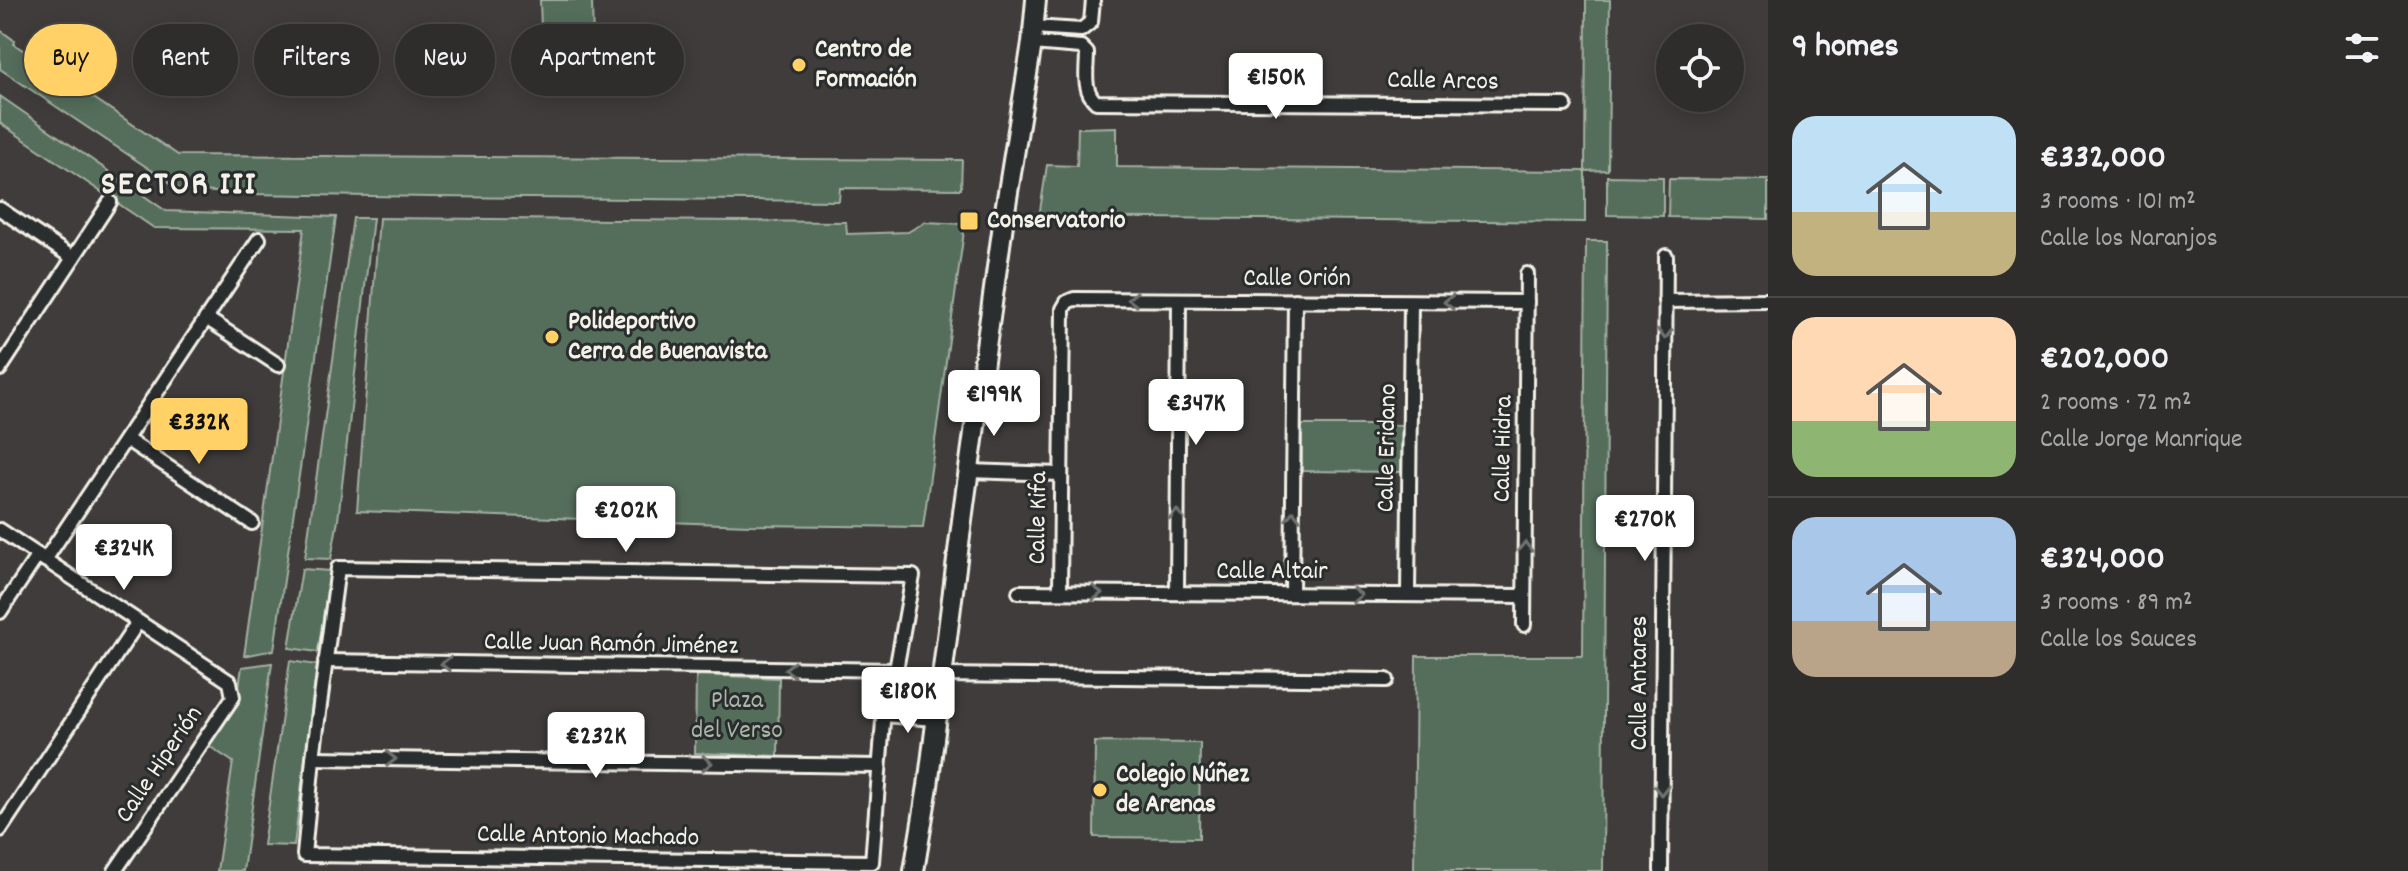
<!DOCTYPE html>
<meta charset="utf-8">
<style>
:root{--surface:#2f2d2c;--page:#373534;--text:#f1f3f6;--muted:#a7a8a9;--line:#4a4948;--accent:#ffd166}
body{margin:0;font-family:Dekko,sans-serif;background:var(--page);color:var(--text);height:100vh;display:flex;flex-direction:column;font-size:30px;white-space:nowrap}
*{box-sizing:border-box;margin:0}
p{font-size:26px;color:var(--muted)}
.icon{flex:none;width:44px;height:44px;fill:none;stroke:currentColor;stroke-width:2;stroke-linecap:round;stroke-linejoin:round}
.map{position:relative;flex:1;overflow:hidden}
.drawer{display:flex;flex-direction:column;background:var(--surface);width:640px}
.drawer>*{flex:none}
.banner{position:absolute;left:24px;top:24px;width:760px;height:72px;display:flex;gap:16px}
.fabs{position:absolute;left:1656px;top:24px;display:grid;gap:16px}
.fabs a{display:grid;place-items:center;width:88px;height:88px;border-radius:50%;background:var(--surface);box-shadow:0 4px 20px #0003,0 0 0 2px var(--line);font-size:40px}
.price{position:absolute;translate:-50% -68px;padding:0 18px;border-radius:8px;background:#fff;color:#222;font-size:26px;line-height:52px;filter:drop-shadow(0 2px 4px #0008)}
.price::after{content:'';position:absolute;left:50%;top:48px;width:24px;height:18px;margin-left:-12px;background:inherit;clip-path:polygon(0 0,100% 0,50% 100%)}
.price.active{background:var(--accent);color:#111}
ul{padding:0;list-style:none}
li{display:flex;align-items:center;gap:24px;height:200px;padding:0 24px}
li+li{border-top:2px solid var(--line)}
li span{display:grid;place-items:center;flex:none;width:224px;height:160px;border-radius:24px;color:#555}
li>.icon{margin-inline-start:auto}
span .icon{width:96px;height:96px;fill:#fffc;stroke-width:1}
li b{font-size:34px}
h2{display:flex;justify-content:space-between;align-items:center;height:96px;padding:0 24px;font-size:34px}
.chip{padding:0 28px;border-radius:36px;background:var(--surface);box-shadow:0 4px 20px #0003,0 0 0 2px var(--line);font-size:28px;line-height:72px}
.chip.active{background:var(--accent);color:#111}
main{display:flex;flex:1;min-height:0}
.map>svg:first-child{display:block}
.green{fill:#546e5c;stroke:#a4b0a2;stroke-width:2}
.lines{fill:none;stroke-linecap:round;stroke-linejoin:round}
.street-casing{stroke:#f4f1e8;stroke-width:18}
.secondary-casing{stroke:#f4f1e8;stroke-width:24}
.street{stroke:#2a2d2e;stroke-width:12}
.secondary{stroke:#2a2d2e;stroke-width:18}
.oneway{stroke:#71726f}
.poi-dot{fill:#ffd166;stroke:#2a2d2e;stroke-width:3}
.labels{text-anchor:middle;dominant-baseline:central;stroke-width:6;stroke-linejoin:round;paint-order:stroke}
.poi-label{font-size:26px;font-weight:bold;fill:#f4f1e8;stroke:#2a2d2e;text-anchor:start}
.street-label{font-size:26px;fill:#f4f1e8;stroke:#2a2d2e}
.park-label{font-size:26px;fill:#acb6a9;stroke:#2a2d2e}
.district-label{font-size:34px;font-weight:bold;letter-spacing:2px;fill:#f4f1e8;stroke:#2a2d2e}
</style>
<main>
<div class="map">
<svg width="1768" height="871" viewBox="0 0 1768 871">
<rect width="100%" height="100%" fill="#3f3c3b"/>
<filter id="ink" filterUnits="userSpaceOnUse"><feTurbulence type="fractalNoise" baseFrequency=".0125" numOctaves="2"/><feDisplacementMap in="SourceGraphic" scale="16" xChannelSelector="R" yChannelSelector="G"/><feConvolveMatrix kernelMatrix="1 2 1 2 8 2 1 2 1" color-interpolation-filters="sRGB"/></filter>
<g filter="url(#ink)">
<!-- green -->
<g class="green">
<path d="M 540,0 L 592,0 L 594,87 L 543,89 Z"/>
<path d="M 1586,0 L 1610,0 L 1608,170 L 1585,171 L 1585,222 L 1039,217 L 1047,165 L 1077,166 L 1078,128 L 1117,127 L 1117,167 L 1585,171 Z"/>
<path d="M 0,30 L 15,41 L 14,44 L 178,155 L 962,160 L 961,189 L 840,188 L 839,201 L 430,197 L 250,194 L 181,190 L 0,69 Z"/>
<path d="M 0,96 L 166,211 L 336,217 L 274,650 L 244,656 L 304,229 L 154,228 L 0,123 Z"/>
<path d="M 1607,176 L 1663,177 L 1663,216 L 1607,215 Z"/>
<path d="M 1669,179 L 1768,180 L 1768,219 L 1668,217 Z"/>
<path d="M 353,218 L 373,218 L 338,520 L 331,559 L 305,558 Z"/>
<path d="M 379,218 L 846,222 L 847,234 L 908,232 L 925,222 L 965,224 L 923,527 L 750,525 L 357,511 Z"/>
<path d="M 1586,241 L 1607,241 L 1603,871 L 1414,871 L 1416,656 L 1583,656 Z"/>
<path d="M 1302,425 L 1402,425 L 1401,472 L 1302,471 Z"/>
<path d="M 302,569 L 330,571 L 318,652 L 289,648 Z"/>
<path d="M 290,661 L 317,665 L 294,846 L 263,845 Z"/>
<path d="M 272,663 L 243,871 L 217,871 L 233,762 L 209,746 L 236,706 L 242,667 Z"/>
<path d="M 696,675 L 779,678 L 778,756 L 695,753 Z"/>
<path d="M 1095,742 L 1200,743 L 1199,838 L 1094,837 Z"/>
</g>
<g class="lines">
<!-- street casing -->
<g class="street-casing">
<g id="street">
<path d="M 1033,27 L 1081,30 L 1091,22 L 1093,0"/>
<path d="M 1032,43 L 1081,47 L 1087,53 C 1087,70 1082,90 1096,102 L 1565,105"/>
<path d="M 0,209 L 73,258"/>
<path d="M 1665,301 L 1768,300"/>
<path d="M 206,318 L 278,365"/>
<path d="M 0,369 L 110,202"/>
<path d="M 126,439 L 252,523"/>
<path d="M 969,471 L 1061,474"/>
<path d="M 0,530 L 230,682 L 233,697 L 115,871"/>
<path d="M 45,560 L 259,239"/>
<path d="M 338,568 L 913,576 L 896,670 L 886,683 L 872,862 L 304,855 L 313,758 Z"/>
<path d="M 1019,592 L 1524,596"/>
<path d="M 1060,592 L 1063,309 L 1067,302 L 1074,299 L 1527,302"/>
<path d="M 1177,593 L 1179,300"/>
<path d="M 1292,594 L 1295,300"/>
<path d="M 1408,595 L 1411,302"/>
<path d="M 0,612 L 38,555"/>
<path d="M 1524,625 L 1527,274"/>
<path d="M 325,661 L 896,670"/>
<path d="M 942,675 L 1387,680"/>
<path d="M 884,715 L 935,719"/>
<path d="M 313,758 L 879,766"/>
<path d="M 0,830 L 138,622"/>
<path d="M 1661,871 L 1666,256"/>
</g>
</g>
<!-- secondary casing -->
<g class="secondary-casing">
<path id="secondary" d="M 914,871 L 928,786 L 964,505 L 1004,217 L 1032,43 L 1036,0"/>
</g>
<!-- street -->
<use href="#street" class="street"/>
<!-- secondary -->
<use href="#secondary" class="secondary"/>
</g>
<!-- one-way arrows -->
<defs><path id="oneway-chevron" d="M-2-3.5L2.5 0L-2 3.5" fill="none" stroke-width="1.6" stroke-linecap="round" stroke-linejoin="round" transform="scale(2)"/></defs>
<g class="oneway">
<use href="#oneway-chevron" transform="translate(1133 299) rotate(-179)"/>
<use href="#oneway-chevron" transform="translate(1449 302) rotate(-180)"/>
<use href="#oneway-chevron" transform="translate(1665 334) rotate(90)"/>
<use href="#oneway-chevron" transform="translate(1177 515) rotate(-89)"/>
<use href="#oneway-chevron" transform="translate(1293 516) rotate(-89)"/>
<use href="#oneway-chevron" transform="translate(1525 547) rotate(-89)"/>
<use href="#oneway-chevron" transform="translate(1097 593)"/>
<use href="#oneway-chevron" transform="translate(1357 595)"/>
<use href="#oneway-chevron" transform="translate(446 664) rotate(-179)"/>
<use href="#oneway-chevron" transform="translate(790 669) rotate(-179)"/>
<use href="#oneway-chevron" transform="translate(391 759) rotate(1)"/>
<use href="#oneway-chevron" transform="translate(707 763) rotate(1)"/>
<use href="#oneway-chevron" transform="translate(1661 790) rotate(90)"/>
</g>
</g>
<!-- markers -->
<g class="poi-dot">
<circle cx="799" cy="65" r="8"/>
<rect x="959" y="211" width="20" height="20" rx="4"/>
<circle cx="552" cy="337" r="8"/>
<circle cx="1100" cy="790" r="8"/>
</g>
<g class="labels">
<!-- poi labels -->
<g class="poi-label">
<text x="815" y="50">Centro de<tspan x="815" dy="30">Formación</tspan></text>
<text x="987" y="221">Conservatorio</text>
<text x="568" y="322">Polideportivo<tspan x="568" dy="30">Cerra de Buenavista</tspan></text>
<text x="1116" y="775">Colegio Núñez<tspan x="1116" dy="30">de Arenas</tspan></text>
</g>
<!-- street labels -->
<g class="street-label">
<text transform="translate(1443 82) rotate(1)">Calle Arcos</text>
<text x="1297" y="279">Calle Orión</text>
<text transform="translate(1388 448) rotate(-89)">Calle Eridano</text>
<text transform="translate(1504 449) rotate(-89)">Calle Hidra</text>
<text transform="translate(1039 518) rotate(-89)">Calle Kifa</text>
<text x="1272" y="572">Calle Altair</text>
<text transform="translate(611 645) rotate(1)">Calle Juan Ramón Jiménez</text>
<text transform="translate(1640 683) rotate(-90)">Calle Antares</text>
<text transform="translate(160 765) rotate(-56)">Calle Hiperión</text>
<text transform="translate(588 837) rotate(1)">Calle Antonio Machado</text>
</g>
<!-- park labels -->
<g class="park-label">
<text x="737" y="701">Plaza<tspan x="737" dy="30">del Verso</tspan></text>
</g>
<!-- district labels -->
<g class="district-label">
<text x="179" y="186">SECTOR III</text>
</g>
</g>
</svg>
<div class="fabs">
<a><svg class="icon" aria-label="locate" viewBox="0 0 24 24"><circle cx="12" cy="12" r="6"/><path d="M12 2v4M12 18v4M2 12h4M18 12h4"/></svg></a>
</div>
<b class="price" style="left:1276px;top:121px">€150K</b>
<b class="price" style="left:994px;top:438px">€199K</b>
<b class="price" style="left:1196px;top:447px">€347K</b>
<b class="price active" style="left:199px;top:466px">€332K</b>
<b class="price" style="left:626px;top:554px">€202K</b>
<b class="price" style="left:1645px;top:563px">€270K</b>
<b class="price" style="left:124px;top:592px">€324K</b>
<b class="price" style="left:908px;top:735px">€180K</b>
<b class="price" style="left:596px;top:780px">€232K</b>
<div class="banner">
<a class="chip active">Buy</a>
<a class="chip">Rent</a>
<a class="chip">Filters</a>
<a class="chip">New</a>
<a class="chip">Apartment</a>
</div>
</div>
<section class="drawer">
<h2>9 homes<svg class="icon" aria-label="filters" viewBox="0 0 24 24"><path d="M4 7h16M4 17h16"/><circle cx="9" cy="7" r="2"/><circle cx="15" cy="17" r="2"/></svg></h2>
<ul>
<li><span style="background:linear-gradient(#bfe0f5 60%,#c2b280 0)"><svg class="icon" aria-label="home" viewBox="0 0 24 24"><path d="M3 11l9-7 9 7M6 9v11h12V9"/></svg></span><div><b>€332,000</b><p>3 rooms · 101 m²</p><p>Calle los Naranjos</p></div></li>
<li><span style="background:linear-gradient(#ffd9b3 65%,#8fb573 0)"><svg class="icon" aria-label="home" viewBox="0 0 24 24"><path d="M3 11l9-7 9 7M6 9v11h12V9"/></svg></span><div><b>€202,000</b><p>2 rooms · 72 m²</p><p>Calle Jorge Manrique</p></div></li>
<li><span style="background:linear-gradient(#a9c7e8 65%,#b9a48a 0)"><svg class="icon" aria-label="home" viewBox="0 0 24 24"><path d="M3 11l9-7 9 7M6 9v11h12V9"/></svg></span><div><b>€324,000</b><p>3 rooms · 89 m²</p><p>Calle los Sauces</p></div></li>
</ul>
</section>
</main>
